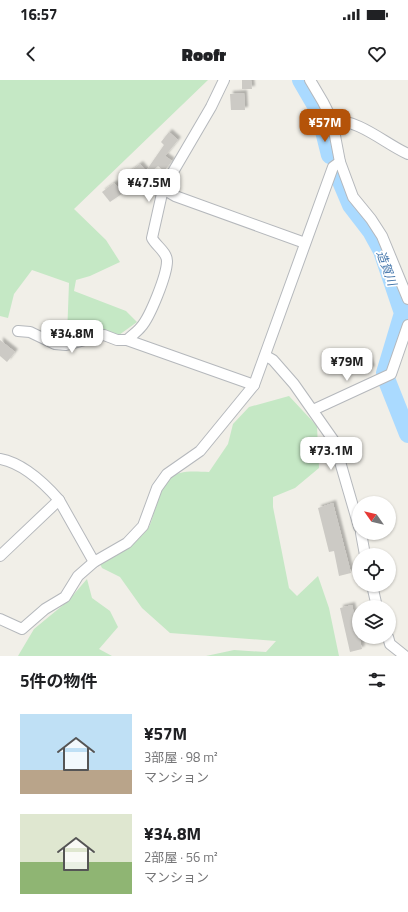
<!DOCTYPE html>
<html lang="ja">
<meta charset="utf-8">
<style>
:root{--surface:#fff;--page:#f6f6f6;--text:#202124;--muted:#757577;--accent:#b45309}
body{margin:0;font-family:"Titillium Web","Noto Sans JP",sans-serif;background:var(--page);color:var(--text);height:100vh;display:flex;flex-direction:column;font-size:15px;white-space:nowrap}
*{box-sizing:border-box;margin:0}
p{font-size:13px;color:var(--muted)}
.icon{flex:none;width:22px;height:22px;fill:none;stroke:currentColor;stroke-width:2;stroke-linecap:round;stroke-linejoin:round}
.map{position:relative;height:576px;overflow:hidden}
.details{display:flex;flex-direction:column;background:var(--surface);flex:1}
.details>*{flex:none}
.needle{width:26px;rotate:304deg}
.tools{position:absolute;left:352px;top:416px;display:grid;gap:8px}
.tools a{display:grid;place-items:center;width:44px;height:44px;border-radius:50%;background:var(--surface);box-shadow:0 1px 3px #0004;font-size:20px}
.price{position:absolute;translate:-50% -34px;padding:0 9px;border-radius:8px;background:#fff;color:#222;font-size:13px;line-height:26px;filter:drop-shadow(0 1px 2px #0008)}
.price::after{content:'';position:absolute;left:50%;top:24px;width:12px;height:9px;margin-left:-6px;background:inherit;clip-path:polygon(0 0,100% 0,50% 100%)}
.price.current{background:var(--accent);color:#fff}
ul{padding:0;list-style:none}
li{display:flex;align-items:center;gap:12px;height:100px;padding:0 20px}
li span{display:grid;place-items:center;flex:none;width:112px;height:80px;border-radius:0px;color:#555}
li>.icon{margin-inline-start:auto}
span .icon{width:48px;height:48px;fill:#fffc;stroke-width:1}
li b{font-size:17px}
h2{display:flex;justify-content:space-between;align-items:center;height:48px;padding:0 20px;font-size:17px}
.status{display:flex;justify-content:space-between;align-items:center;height:28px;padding:0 20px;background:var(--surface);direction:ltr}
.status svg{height:11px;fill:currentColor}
header{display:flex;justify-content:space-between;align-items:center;height:52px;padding:0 20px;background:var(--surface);font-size:18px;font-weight:800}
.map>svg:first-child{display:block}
.green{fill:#c5e8c5}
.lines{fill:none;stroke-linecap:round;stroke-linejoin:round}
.river{stroke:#aadaff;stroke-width:18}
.building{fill:#cccac5;filter:url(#shadow)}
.minor-casing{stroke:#b5b8bc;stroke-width:12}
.minor{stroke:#fff;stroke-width:10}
.labels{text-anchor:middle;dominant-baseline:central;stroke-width:3.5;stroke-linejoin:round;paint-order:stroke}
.water-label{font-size:12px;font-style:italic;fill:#4174aa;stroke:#fff}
</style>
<div class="status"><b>16:57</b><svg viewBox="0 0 49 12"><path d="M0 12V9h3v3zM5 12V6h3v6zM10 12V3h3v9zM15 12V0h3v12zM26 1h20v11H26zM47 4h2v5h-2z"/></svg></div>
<header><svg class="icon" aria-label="back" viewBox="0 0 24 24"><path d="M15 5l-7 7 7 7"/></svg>Roofr<svg class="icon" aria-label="heart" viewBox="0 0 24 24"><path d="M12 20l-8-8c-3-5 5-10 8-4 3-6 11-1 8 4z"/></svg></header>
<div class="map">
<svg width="408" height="576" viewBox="0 0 408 576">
<defs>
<filter id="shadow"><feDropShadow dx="3" dy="-3" stdDeviation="1" flood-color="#0004"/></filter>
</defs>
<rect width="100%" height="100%" fill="#f1efe8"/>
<!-- green -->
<g class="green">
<path d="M 0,0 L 208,0 L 74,129 L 106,160 L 120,182 L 90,196 L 76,200 L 74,211 L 126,231 L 137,242 L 119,255 L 99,251 L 67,256 L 69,203 L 32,190 L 14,214 L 8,238 L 0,236 Z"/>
<path d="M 289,316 L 317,346 L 319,388 L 295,408 L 273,417 L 273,427 L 289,508 L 297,516 L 318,496 L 329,528 L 339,576 L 206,576 L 234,570 L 266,572 L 276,561 L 170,553 L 142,528 L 120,497 L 102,488 L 100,484 C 113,475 140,462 149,447 C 152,442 153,433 156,427 C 167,392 174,390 209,392 L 228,364 L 233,344 L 249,327 Z"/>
<path d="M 87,499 L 92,518 L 110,531 L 118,547 L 99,569 L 112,576 L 18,576 L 34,549 L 68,521 Z"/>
</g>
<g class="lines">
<!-- river -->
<g class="river">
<path d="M 301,0 L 319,31 L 330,75"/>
<path d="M 337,92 L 351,125 L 371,151 L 382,171 L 403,233 L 385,293"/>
<path d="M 387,301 L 408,354"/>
</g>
</g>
<!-- building -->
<g class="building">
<path d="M 242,0 L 251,0 L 252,9 L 242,9 Z"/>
<path d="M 244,13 L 245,30 L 231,30 L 230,14 Z"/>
<path d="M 169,52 L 178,60 L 165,76 L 172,81 L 164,91 L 158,86 L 136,104 L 128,93 L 140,84 L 146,91 L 164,65 L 161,62 Z"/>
<path d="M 114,103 L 123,113 L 110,122 L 102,112 Z"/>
<path d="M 0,260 L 15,272 L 7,282 L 0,276 Z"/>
<path d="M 368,278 L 372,289 L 361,293 L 358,282 Z"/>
<path d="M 333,423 L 351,493 L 339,496 L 334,471 L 329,472 L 318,428 Z"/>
<path d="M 352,525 L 362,569 L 350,572 L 340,528 Z"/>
</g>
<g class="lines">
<!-- minor casing -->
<g class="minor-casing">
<g id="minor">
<path d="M 310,0 L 323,22 L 332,40 L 340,82 L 353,117 L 371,139 L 382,156 L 408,219"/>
<path d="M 332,40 C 360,40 384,63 408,74"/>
<path d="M 163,109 L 175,116 L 305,163"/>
<path d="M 18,251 L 30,252 L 55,264 L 66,265 L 104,255 L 117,260 L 127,260 L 254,305"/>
<path d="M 127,260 C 131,256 137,252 141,247 C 150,237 167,195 167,181 C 167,172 156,166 152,158 L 163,109 L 211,27 L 224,0"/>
<path d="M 266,276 L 273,280 L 294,304 L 334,361 L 359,447"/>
<path d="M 313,330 L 391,294 L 408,245"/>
<path d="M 0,379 C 22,383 44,403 59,420 L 94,482"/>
<path d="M 361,453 L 365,475"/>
<path d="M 0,476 L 59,420"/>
<path d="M 372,505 L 377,527"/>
<path d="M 0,539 L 22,549 L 45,529 L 65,517 L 78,496 L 94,482 L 127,463 L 143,446 L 157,408 L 167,394 L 200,371 L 254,305 L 333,87 L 340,82"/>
<path d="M 388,557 L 390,564 L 405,576"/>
</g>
</g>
<!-- minor -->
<use href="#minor" class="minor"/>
</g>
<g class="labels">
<!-- water labels -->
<g class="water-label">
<text transform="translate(387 188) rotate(70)">造賀川</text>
</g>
</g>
</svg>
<div class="tools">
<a><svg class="needle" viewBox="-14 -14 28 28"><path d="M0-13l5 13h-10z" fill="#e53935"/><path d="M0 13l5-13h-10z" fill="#757577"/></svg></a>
<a><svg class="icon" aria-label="locate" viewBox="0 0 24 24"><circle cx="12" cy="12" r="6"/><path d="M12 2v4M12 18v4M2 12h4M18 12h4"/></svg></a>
<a><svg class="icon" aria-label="layers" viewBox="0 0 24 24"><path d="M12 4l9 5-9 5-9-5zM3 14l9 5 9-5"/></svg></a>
</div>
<b class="price current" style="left:325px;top:63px">¥57M</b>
<b class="price" style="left:149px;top:123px">¥47.5M</b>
<b class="price" style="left:72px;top:274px">¥34.8M</b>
<b class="price" style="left:347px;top:302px">¥79M</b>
<b class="price" style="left:331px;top:391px">¥73.1M</b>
</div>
<section class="details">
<h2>5件の物件<svg class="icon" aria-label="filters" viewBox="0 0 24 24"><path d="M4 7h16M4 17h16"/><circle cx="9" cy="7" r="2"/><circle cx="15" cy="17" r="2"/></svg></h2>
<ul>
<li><span style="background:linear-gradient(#bfe0f5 70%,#b9a48a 0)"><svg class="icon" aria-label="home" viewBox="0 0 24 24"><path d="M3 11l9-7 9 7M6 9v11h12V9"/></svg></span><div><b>¥57M</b><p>3部屋 · 98 m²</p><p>マンション</p></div></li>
<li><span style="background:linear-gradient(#dfe7d0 60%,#8fb573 0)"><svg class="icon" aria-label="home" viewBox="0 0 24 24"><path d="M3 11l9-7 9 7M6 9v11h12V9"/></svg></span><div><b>¥34.8M</b><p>2部屋 · 56 m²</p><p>マンション</p></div></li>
</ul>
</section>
